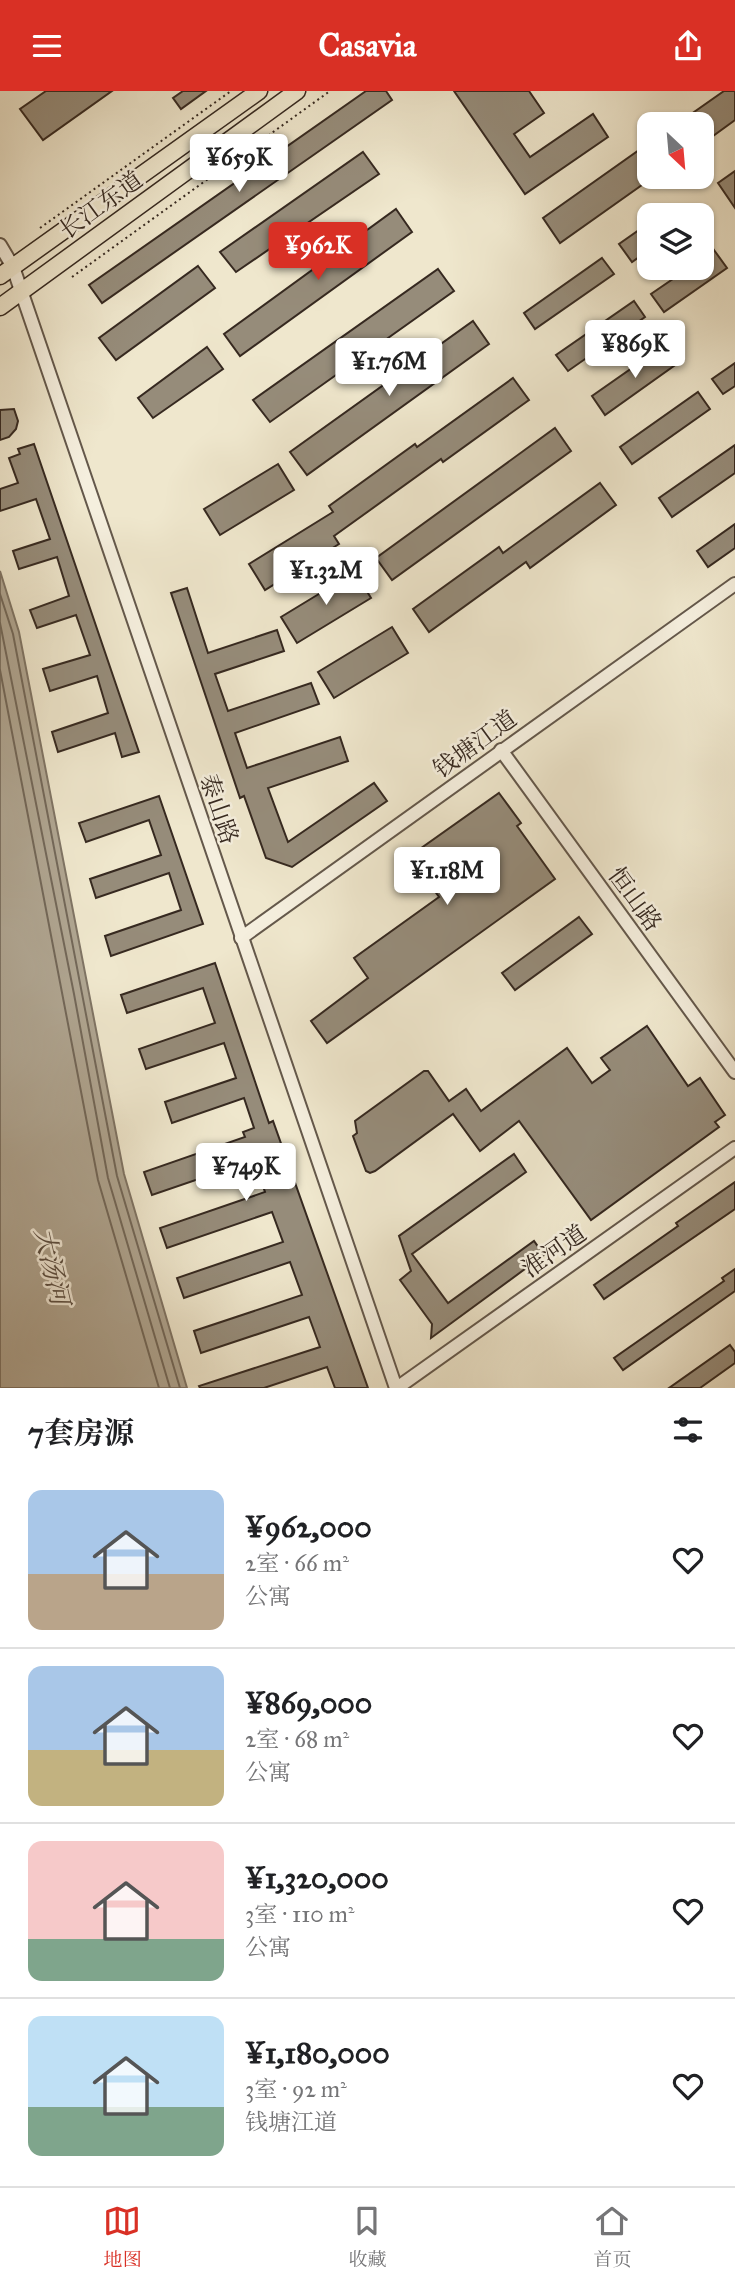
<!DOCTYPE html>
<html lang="zh">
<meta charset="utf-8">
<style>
:root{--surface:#fff;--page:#f6f6f6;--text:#202124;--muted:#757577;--line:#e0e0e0;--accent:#d93025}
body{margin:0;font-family:"IM FELL Great Primer","Noto Serif SC",serif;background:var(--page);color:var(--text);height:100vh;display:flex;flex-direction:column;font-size:26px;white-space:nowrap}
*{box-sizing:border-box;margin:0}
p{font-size:23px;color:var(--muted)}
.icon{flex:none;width:38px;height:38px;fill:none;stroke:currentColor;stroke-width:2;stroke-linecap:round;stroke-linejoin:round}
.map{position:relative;height:1297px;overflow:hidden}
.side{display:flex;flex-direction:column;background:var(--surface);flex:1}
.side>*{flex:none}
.needle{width:46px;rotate:154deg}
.fabs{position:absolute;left:637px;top:21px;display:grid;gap:14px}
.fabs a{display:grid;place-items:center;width:77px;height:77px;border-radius:14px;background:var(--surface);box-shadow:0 2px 5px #0004;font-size:35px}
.price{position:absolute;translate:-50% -60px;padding:0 16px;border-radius:7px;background:#fff;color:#222;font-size:23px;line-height:46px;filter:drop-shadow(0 2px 4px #0008)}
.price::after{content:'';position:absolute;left:50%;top:42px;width:21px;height:16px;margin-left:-10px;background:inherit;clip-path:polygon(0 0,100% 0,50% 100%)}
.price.current{background:var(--accent);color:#fff}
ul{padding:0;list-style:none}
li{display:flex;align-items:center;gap:21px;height:175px;padding:0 28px}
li+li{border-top:2px solid var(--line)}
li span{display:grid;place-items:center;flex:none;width:196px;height:140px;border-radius:14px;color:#555}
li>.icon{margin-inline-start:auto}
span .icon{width:84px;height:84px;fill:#fffc;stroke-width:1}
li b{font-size:30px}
h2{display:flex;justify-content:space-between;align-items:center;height:84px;padding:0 28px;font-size:30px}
header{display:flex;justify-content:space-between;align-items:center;height:91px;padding:0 28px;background:var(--accent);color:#fff;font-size:32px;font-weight:800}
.menu{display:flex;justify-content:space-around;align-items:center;height:98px;border-top:2px solid var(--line);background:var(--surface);font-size:19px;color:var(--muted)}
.menu a{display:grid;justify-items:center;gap:4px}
.menu .current{color:var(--accent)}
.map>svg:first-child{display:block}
.water{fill:#b0a692;stroke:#7f7464;stroke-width:2}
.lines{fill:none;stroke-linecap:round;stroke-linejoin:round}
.shore{stroke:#736859;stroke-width:2}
.building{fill:#968c7a;stroke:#362920;stroke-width:2}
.minor-casing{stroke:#64584b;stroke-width:16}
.major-casing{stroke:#362920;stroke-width:19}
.path{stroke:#362920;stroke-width:2;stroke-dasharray:2 3.5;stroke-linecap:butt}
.minor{stroke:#f5efde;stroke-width:12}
.major{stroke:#efe7cd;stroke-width:16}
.labels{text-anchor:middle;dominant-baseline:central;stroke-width:5;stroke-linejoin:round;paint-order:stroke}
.street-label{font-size:24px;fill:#362920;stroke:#f5efde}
.water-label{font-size:26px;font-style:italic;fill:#5b4e42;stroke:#f5efde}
</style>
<header><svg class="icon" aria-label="menu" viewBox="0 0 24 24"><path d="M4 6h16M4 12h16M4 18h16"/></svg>Casavia<svg class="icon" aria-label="share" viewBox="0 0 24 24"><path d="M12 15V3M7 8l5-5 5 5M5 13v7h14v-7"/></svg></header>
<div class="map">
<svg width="735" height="1297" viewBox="0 0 735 1297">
<rect width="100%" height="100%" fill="#efe7cd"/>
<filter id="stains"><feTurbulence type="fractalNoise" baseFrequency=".00286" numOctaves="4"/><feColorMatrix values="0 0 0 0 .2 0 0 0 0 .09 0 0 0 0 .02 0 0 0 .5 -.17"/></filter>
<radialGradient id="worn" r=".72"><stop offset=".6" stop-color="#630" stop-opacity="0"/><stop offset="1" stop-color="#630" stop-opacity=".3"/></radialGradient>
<!-- water -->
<path class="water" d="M 0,480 L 19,541 L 124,1083 L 187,1297 L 0,1297 Z"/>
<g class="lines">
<!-- shore -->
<g class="shore">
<path d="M 0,503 L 13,543 L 117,1085 L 180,1297"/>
<path d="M 0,532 L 74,903 L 108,1087 L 170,1297"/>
<path d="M 0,579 L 98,1089 L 159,1297"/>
</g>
</g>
<!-- building -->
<g class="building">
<path d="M 46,0 L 112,0 L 43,49 L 20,18 Z"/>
<path d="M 183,0 L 206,0 L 181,18 L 173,7 Z"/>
<path d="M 366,0 L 386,0 L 392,9 L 102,212 L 89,194 Z"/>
<path d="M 454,0 L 529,0 L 544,22 L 514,43 L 530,66 L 593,23 L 608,46 L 525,103 Z"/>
<path d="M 724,0 L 735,0 L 735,29 L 702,53 L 702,33 L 677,33 Z"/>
<path d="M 649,52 L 649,89 L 560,152 L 543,127 Z"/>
<path d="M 363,61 L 379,83 L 236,181 L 220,161 Z"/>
<path d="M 735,80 L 735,117 L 718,92 Z"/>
<path d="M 396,118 L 412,141 L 240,265 L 224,243 Z"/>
<path d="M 649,132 L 649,159 L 632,171 L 619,153 Z"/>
<path d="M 714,159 L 727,177 L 664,221 L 651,203 L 689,177 L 702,177 L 702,168 Z"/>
<path d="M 602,167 L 614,183 L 535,238 L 524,222 Z"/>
<path d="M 198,175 L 215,197 L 116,269 L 99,247 Z"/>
<path d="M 438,178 L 454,200 L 270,331 L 253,309 Z"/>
<path d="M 634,210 L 645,226 L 568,280 L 556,264 Z"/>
<path d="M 473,230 L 489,253 L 307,384 L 290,361 Z"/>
<path d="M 665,254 L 678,272 L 605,324 L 592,305 Z"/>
<path d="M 207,256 L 223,278 L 153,327 L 138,307 Z"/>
<path d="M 735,272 L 735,295 L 723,303 L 712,288 Z"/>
<path d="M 513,287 L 529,309 L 443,371 L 441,368 L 334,445 L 339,453 L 265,499 L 249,473 L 333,421 L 329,415 L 415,353 L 417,356 Z"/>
<path d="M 698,301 L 710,318 L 632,373 L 620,356 Z"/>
<path d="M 14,318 L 18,330 L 16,338 L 9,346 L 0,349 L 0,319 Z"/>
<path d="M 555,337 L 571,360 L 392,489 L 376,467 Z"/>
<path d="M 34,353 L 139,661 L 122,666 L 115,642 L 58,661 L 52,641 L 108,622 L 97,585 L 50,600 L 43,578 L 90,564 L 76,524 L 37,537 L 30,519 L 69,505 L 57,466 L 19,478 L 13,460 L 50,448 L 36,408 L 0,420 L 0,398 L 18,392 L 9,367 L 20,363 L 18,358 Z"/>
<path d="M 735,354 L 735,382 L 672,426 L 659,407 Z"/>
<path d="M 278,373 L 294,399 L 220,444 L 204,418 Z"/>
<path d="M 600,392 L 616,414 L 530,477 L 526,471 L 429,541 L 413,518 L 499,456 L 503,462 Z"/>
<path d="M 735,433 L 735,457 L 708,476 L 697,460 Z"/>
<path d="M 355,481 L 371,507 L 297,552 L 281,526 Z"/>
<path d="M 187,497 L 208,562 L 277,539 L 284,560 L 215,583 L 228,620 L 311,592 L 319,613 L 235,642 L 247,677 L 340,646 L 348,670 L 268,697 L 288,751 L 374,692 L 387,710 L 292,776 L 266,767 L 244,705 L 240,707 L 171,502 Z"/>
<path d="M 392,536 L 408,562 L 334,607 L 318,581 Z"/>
<path d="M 499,702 L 521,732 L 517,735 L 555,788 L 327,952 L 311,930 L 368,887 L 354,867 L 439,806 L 410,765 Z"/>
<path d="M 159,705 L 203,833 L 111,865 L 105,845 L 181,819 L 169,782 L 96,807 L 90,788 L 161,764 L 149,729 L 86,751 L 79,732 Z"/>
<path d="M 579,826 L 592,843 L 515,899 L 502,882 Z"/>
<path d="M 215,872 L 269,1032 L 273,1030 L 368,1297 L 335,1297 L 327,1276 L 264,1297 L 200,1297 L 199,1295 L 320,1256 L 309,1226 L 201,1262 L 194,1240 L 302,1204 L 290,1171 L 184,1207 L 177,1187 L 283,1151 L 272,1121 L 167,1157 L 160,1137 L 265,1101 L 254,1069 L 152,1104 L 144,1081 L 245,1046 L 243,1041 L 254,1037 L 244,1007 L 172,1032 L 165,1011 L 236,987 L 224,952 L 146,978 L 139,958 L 215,932 L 203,897 L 127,922 L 121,904 Z"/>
<path d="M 647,935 L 688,995 L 700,987 L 725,1024 L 715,1031 L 719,1036 L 591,1129 L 519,1030 L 480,1060 L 453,1023 L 375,1080 L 370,1082 L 366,1080 L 353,1045 L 357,1042 L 355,1030 L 424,980 L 428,980 L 449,1010 L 466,998 L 481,1020 L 567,957 L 592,992 L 610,979 L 601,967 Z"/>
<path d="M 514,1063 L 526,1081 L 412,1163 L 448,1212 L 534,1150 L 544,1164 L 431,1247 L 432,1233 L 400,1189 L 411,1180 L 399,1145 Z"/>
<path d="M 735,1091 L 735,1118 L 604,1208 L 594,1194 L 678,1135 L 676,1132 Z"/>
<path d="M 735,1178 L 735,1200 L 623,1279 L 614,1267 L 724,1190 L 722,1187 Z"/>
<path d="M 730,1254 L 735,1261 L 735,1272 L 700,1297 L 669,1297 Z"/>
</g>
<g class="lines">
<!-- minor casing -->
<g class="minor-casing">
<g id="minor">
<path d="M 0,154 L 13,176 L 396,1297"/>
<path d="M 501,659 L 735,981"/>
<path d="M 241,847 L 735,493"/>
<path d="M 397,1297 L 735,1057"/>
</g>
</g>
<!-- major casing -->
<g class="major-casing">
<g id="major">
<path d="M 0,185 L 259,0"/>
<path d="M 0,216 L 297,0"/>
</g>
</g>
<!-- path -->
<g class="path">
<path d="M 40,137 L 231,0"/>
<path d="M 72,186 L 330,0"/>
</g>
<!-- minor -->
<use href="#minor" class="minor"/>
<!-- major -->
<use href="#major" class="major"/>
</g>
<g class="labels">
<!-- street labels -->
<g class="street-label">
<text transform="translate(101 114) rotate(-36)">长江东道</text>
<text transform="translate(475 653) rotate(-36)">钱塘江道</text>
<text transform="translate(219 718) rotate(71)">泰山路</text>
<text transform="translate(635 808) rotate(54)">恒山路</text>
<text transform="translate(554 1160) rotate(-35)">淮河道</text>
</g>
<!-- water labels -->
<g class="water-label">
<text transform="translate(52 1175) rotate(77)">大汤河</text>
</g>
</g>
<rect width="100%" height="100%" filter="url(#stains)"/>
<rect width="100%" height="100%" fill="url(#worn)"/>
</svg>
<div class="fabs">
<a><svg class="needle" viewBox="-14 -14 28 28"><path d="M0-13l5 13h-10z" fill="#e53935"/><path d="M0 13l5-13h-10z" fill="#757577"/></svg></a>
<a><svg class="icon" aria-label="layers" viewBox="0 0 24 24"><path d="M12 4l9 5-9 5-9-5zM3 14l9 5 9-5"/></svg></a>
</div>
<b class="price" style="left:239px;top:103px">¥659K</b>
<b class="price current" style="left:318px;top:191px">¥962K</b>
<b class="price" style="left:635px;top:289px">¥869K</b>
<b class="price" style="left:389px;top:307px">¥1.76M</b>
<b class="price" style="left:326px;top:516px">¥1.32M</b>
<b class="price" style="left:447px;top:816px">¥1.18M</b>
<b class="price" style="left:246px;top:1112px">¥749K</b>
</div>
<section class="side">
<h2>7套房源<svg class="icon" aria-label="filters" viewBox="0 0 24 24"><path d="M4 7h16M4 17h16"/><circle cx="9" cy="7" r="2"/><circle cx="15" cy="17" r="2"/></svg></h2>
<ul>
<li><span style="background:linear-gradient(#a9c7e8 60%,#b9a48a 0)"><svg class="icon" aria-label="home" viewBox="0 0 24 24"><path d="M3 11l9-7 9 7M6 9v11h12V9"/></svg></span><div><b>¥962,000</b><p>2室 · 66 m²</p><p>公寓</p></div><svg class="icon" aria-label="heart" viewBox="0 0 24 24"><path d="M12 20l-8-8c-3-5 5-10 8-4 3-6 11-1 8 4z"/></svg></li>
<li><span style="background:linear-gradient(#a9c7e8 60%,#c2b280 0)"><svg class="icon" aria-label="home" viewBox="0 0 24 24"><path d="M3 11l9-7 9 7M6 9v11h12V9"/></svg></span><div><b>¥869,000</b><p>2室 · 68 m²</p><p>公寓</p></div><svg class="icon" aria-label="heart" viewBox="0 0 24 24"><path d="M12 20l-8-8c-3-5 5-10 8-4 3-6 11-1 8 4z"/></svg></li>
<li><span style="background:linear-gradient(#f6c9c9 70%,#7fa58c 0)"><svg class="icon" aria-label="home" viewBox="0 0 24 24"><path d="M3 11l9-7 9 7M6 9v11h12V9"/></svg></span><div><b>¥1,320,000</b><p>3室 · 110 m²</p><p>公寓</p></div><svg class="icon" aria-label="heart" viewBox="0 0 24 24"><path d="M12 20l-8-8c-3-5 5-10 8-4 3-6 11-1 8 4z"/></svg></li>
<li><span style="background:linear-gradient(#bfe0f5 65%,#7fa58c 0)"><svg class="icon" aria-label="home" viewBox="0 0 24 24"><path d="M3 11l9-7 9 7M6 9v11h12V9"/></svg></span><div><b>¥1,180,000</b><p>3室 · 92 m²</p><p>钱塘江道</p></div><svg class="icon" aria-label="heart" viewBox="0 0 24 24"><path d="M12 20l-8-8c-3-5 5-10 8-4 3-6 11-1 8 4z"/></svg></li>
</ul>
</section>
<nav class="menu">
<a class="current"><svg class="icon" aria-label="map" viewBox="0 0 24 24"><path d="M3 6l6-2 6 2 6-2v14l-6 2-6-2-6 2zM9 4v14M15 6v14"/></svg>地图</a>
<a><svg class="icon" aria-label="saved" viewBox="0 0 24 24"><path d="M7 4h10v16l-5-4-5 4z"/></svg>收藏</a>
<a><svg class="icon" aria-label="home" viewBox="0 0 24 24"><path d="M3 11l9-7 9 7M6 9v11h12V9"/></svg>首页</a>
</nav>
